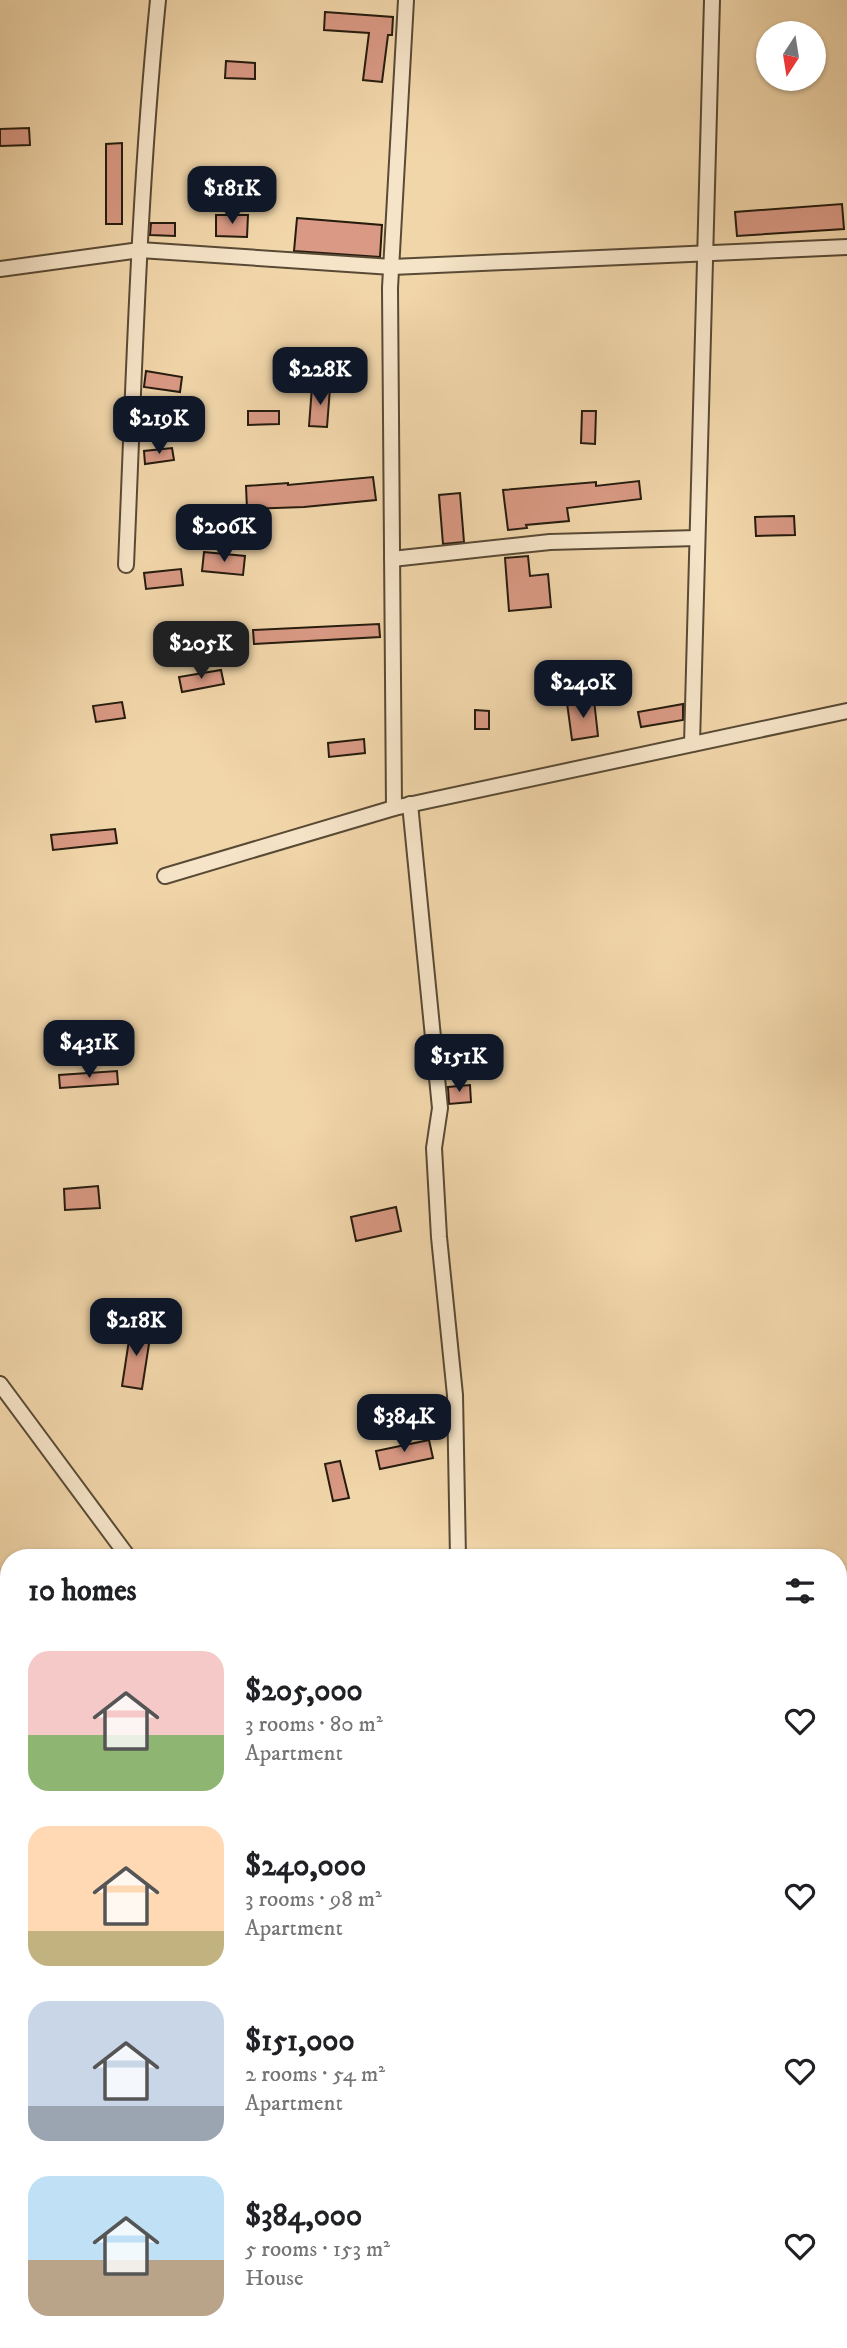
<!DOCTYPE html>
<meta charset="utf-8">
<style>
:root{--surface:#fff;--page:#f6f6f6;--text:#202124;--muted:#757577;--accent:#111827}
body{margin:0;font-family:"IM FELL DW Pica",serif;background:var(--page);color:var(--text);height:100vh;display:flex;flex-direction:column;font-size:26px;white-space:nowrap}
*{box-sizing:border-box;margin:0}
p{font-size:23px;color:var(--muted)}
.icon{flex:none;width:38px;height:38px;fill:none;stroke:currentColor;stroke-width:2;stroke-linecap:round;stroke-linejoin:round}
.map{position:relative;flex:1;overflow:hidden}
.panel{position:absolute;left:0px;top:1549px;width:847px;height:800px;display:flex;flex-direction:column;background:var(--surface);border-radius:28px 28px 0 0;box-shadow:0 2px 5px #0004}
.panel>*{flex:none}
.needle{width:46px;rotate:192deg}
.buttons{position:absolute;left:756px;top:21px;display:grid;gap:14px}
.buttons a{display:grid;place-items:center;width:70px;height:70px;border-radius:50%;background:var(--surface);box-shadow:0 2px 5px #0004;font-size:35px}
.price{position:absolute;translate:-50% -60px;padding:0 16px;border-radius:14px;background:var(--accent);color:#fff;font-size:23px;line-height:46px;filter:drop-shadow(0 2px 4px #0008)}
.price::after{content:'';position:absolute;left:50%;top:42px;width:21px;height:16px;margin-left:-10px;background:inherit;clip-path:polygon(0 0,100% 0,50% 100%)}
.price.active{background:#222;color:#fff}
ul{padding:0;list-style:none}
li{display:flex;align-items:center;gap:21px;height:175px;padding:0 28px}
li span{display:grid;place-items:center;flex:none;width:196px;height:140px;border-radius:21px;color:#555}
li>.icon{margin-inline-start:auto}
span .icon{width:84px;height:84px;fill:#fffc;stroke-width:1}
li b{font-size:30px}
h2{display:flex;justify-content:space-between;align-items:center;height:84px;padding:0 28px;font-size:30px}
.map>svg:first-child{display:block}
.building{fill:#d99984;stroke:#261c0e;stroke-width:2}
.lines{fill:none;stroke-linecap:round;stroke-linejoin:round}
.street-casing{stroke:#594a35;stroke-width:18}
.secondary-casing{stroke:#261c0e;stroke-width:23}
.street{stroke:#f6e4c8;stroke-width:14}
.secondary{stroke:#f6e4c8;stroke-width:19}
</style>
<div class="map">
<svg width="847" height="2348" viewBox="0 0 847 2348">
<rect width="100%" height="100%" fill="#f1d6aa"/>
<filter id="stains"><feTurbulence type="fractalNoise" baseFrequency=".00286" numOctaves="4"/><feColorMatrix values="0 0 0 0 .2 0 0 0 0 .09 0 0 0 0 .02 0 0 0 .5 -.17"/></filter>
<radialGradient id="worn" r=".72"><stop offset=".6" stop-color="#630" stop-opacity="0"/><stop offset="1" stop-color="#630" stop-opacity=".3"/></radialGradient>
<!-- building -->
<g class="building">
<path d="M 325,12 L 393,17 L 392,35 L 388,35 L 382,82 L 363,80 L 369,33 L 324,30 Z"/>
<path d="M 226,61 L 255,63 L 255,79 L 225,78 Z"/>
<path d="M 29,128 L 30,145 L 0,146 L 0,129 Z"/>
<path d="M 122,143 L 122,224 L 106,224 L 106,144 Z"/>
<path d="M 842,204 L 844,229 L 737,236 L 735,212 Z"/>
<path d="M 216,215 L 248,215 L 247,237 L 216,236 Z"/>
<path d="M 297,218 L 382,225 L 380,257 L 294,251 Z"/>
<path d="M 151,223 L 175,223 L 175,236 L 150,235 Z"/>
<path d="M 146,371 L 182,377 L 180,392 L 144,387 Z"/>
<path d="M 312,387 L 330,388 L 327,427 L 309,426 Z"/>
<path d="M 248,411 L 279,411 L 279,424 L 248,425 Z"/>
<path d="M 582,411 L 596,411 L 595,444 L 581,443 Z"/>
<path d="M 172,448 L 174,460 L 145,464 L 144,451 Z"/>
<path d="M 373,477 L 376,500 L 304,507 L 247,509 L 246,486 L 288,483 L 288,485 Z"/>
<path d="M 639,481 L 641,499 L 567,508 L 569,521 L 526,525 L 527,528 L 508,530 L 503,490 L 596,482 L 596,486 Z"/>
<path d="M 460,493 L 464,542 L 443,544 L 439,495 Z"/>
<path d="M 794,516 L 795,535 L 756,536 L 755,517 Z"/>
<path d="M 204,552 L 245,556 L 243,575 L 202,571 Z"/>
<path d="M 528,556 L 530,576 L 548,574 L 551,607 L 509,611 L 505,558 Z"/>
<path d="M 181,569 L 183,585 L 146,589 L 144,573 Z"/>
<path d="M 379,624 L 380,637 L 254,644 L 253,630 Z"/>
<path d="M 221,670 L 224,684 L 182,692 L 179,677 Z"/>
<path d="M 594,700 L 598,736 L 572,740 L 567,703 Z"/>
<path d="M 122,702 L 125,718 L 96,722 L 93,706 Z"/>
<path d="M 683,704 L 683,720 L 641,727 L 638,712 Z"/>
<path d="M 475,710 L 489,711 L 489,729 L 475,729 Z"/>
<path d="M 364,739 L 365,753 L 329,757 L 328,743 Z"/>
<path d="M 115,829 L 117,843 L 53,850 L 51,835 Z"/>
<path d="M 117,1071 L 118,1084 L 60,1088 L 59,1075 Z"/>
<path d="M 470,1085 L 471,1102 L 449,1104 L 448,1087 Z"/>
<path d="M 98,1186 L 100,1208 L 65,1210 L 64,1189 Z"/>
<path d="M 396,1207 L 401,1231 L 356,1241 L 351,1217 Z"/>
<path d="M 131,1327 L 151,1331 L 142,1389 L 122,1386 Z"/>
<path d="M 429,1440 L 433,1458 L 380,1469 L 376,1451 Z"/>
<path d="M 340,1461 L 349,1498 L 333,1501 L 325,1464 Z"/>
</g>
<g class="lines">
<!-- street casing -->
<g class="street-casing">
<g id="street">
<path d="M 0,269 L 140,250 L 392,267 L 847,247"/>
<path d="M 392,559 L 550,542 L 697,538"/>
<path d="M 126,565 C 134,377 139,188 158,0"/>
<path d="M 692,744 L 712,0"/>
<path d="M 410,804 L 440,1108 L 434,1148 L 439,1237 L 455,1395 L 458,1558"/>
<path d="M 394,808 L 390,288 L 406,0"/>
<path d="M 165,876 L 394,808 L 847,711"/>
<path d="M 0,1384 L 129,1558"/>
<path d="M 838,1714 L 847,1711"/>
<path d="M 838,2031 L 847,2058"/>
<path d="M 205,2340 L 208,2348"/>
<path d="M 375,2340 L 378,2348"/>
<path d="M 130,2348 L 157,2340"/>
</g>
</g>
<!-- secondary casing -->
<g class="secondary-casing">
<g id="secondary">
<path d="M 838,1868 L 847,1865"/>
<path d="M 0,2146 L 9,2143"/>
</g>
</g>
<!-- street -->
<use href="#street" class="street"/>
<!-- secondary -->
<use href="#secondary" class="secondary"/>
</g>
<rect width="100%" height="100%" filter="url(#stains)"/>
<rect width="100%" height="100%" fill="url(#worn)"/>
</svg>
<div class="buttons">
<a><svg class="needle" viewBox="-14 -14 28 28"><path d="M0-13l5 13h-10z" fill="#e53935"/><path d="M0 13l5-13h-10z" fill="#757577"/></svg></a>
</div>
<b class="price" style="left:232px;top:226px">$181K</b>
<b class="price" style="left:320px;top:407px">$228K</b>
<b class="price" style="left:159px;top:456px">$219K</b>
<b class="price" style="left:224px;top:564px">$206K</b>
<b class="price active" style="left:201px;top:681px">$205K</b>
<b class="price" style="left:583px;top:720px">$240K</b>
<b class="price" style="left:89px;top:1080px">$431K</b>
<b class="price" style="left:459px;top:1094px">$151K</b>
<b class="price" style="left:136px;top:1358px">$218K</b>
<b class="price" style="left:404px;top:1454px">$384K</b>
<section class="panel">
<h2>10 homes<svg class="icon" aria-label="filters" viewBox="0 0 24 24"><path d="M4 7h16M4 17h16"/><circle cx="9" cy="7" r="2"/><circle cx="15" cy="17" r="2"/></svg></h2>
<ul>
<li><span style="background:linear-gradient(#f6c9c9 60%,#8fb573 0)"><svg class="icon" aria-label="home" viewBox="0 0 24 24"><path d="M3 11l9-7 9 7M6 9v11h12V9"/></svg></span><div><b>$205,000</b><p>3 rooms · 80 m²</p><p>Apartment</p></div><svg class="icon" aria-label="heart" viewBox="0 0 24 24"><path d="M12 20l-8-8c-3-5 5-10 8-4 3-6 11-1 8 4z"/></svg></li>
<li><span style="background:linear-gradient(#ffd9b3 75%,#c2b280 0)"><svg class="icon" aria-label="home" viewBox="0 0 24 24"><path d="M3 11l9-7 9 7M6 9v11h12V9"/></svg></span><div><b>$240,000</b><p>3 rooms · 98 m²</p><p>Apartment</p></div><svg class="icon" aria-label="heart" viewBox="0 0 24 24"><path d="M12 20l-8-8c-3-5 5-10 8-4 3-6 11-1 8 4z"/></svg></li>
<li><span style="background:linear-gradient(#c9d6e8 75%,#9aa5b1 0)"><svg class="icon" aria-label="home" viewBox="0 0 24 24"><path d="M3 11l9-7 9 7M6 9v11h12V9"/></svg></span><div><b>$151,000</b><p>2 rooms · 54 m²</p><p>Apartment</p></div><svg class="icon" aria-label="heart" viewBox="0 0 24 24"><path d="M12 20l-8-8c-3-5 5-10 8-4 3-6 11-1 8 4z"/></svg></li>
<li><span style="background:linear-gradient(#bfe0f5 60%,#b9a48a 0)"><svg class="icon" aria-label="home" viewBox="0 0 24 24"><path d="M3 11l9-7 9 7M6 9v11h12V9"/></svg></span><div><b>$384,000</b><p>5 rooms · 153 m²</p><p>House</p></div><svg class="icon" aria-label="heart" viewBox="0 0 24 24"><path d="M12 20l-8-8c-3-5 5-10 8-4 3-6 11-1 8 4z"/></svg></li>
</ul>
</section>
</div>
